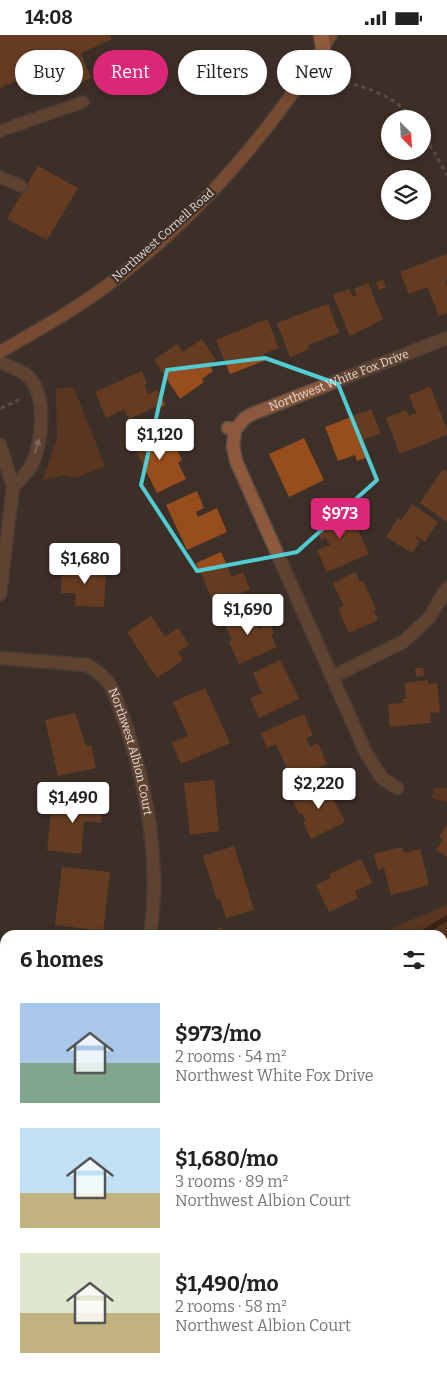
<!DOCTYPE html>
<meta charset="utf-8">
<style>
:root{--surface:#fff;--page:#f6f6f6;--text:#222;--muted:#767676;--accent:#db2777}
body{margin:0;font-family:Bitter,serif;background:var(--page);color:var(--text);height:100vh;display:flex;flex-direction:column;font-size:19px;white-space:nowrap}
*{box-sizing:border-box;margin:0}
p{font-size:16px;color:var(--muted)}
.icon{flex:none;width:28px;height:28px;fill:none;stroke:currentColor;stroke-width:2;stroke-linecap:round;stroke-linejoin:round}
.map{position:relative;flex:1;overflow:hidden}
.details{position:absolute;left:0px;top:895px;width:448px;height:446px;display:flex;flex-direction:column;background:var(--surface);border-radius:15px 15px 0 0;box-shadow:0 2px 8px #0003}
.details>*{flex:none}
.top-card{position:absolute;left:15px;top:15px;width:418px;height:45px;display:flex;gap:10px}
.needle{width:32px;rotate:156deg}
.fabs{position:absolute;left:381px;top:75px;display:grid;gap:10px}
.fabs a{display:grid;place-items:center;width:50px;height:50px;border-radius:50%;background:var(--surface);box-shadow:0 2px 8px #0003;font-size:25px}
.price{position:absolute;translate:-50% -42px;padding:0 11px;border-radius:5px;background:#fff;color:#222;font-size:16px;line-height:32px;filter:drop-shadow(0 1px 2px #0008)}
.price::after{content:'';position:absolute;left:50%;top:30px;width:15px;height:11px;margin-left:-8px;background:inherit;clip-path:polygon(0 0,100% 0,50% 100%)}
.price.selected{background:var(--accent);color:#fff}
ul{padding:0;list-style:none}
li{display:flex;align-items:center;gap:15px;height:125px;padding:0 20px}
li span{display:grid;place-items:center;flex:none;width:140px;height:100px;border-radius:0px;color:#555}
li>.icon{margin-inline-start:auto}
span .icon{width:60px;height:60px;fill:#fffc;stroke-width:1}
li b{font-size:21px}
h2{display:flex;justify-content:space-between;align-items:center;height:60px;padding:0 20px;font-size:21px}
.tag{padding:0 18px;border-radius:22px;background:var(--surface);box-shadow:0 2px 8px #0003;font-size:18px;line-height:45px}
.tag.selected{background:var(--accent);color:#fff}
.status{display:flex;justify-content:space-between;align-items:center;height:35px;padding:0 25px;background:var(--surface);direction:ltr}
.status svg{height:14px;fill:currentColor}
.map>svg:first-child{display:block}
.green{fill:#7a3e17}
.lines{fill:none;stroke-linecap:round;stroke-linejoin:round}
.stream{stroke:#391400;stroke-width:5.5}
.building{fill:#974d1c}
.lane-casing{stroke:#584c44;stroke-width:14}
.street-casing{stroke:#584c44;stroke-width:15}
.secondary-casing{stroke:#584c44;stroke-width:15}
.highway-casing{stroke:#584c44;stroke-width:18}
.path{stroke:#7b7069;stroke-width:3;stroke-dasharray:4 4;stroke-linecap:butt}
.lane{stroke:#8c593c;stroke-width:11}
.street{stroke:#8c593c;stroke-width:12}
.secondary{stroke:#bc6d3c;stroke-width:12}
.highway{stroke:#f49257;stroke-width:15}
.oneway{fill:#c6aea1}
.marked{fill:none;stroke:#51ccd3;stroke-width:4;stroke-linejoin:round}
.labels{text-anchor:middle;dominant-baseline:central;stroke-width:4.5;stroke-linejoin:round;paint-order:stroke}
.street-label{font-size:12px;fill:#e5dcd7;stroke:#3d3028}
</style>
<div class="status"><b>14:08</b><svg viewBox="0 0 49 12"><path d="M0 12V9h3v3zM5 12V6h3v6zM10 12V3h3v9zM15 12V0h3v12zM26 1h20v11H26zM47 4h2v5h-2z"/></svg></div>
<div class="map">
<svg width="447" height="1341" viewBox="0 0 447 1341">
<rect width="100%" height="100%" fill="#3d3028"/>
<!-- green -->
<g class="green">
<path d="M 70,352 L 74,353 L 105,431 L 76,443 L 65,440 L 43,445 L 57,403 L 56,354 Z"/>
<path d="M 434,753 L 447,753 L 447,767 L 432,763 Z"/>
<path d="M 447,870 L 447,1000 L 443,1006 L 442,900 L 376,900 Z"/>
<path d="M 0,1137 L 5,1137 L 5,1237 L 0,1229 Z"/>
<path d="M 443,1167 L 447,1178 L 447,1282 L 442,1282 Z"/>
<path d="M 2,1318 L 5,1319 L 5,1336 L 23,1336 L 25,1341 L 0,1341 L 0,1319 Z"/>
<path d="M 146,1336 L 288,1336 L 286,1341 L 159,1341 Z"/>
</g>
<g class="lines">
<!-- stream -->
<g class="stream">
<path d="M 419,900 L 447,883"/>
<path d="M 21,1341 L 23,1336"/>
</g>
</g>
<!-- building -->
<g class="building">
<path d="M 0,0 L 110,0 L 112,4 L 81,18 L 91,43 L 68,53 L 56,28 L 0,53 Z"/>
<path d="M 38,131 L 78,153 L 47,205 L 7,184 Z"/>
<path d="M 447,219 L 447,245 L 445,246 L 447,252 L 447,278 L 439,281 L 427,252 L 409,259 L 400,237 Z"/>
<path d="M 383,245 L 386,252 L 379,255 L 376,247 Z"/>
<path d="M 368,248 L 383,284 L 350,301 L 333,260 L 349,254 L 353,262 L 357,260 L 354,254 Z"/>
<path d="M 328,269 L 339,298 L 308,310 L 309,314 L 290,322 L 277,288 Z"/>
<path d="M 267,284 L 279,313 L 263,319 L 266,325 L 230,339 L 216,305 Z"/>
<path d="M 202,304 L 216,325 L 209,330 L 213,336 L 202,344 L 204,347 L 180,364 L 154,325 L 177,309 L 183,317 Z"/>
<path d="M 142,336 L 147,349 L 144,350 L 148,359 L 158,355 L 165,370 L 156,374 L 155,372 L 129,384 L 124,374 L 106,383 L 95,357 Z"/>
<path d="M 430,352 L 447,394 L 447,400 L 400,419 L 386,383 L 406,375 L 409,381 L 416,378 L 409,360 Z"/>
<path d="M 371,374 L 381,398 L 363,405 L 370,421 L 357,426 L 355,420 L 338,426 L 325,392 Z"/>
<path d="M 163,395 L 169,408 L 173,406 L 182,425 L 178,428 L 186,444 L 157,458 L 133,410 Z"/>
<path d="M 304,403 L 324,445 L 289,462 L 269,419 Z"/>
<path d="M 443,434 L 447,437 L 447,487 L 420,468 Z"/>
<path d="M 197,456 L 204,473 L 196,477 L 198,482 L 217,473 L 227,497 L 187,515 L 166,470 Z"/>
<path d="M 412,469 L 438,487 L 425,507 L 416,501 L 415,503 L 420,506 L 412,518 L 386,502 L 398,483 L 401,486 Z"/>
<path d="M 348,473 L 369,519 L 327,537 L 317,515 L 330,510 L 326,502 L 321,505 L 313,486 L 333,477 L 334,480 Z"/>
<path d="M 221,517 L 232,542 L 243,537 L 250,554 L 215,570 L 196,528 Z"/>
<path d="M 62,531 L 106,533 L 104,572 L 75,571 L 76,558 L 61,558 Z"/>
<path d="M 356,537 L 360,547 L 363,546 L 376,574 L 374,575 L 378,585 L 349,598 L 338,573 L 344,571 L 333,548 Z"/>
<path d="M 249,572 L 259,594 L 270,589 L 274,598 L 271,600 L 277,612 L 239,629 L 229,607 L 232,605 L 223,584 Z"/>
<path d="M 151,581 L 165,602 L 178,593 L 189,610 L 178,617 L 183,625 L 157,643 L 127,597 Z"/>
<path d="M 280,625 L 299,664 L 259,683 L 250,663 L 262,658 L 253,638 Z"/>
<path d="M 415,633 L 423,633 L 424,641 L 416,642 Z"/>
<path d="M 428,645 L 428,649 L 437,648 L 440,677 L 430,678 L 431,688 L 390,692 L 388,669 L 403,668 L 402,664 L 406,664 L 405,648 Z"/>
<path d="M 205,653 L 230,708 L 181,729 L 172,708 L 188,701 L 173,667 Z"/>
<path d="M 75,678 L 86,711 L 91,710 L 96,733 L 58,741 L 45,685 Z"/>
<path d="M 304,679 L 313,700 L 306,703 L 310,712 L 318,708 L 327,729 L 292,744 L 276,709 L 267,713 L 261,698 Z"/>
<path d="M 214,745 L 219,796 L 190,800 L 184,748 Z"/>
<path d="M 325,747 L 345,787 L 311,804 L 303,787 L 306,786 L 302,778 L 299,779 L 292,764 Z"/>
<path d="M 78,760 L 104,763 L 101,788 L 84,786 L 81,819 L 47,815 L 52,769 L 77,772 Z"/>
<path d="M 447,789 L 447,822 L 436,815 L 443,804 L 439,802 Z"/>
<path d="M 234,811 L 254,875 L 226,883 L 220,864 L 217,865 L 203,821 Z"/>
<path d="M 402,812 L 404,818 L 420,814 L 429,850 L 391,860 L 384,833 L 378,835 L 374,819 Z"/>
<path d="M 361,824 L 372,848 L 355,856 L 358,863 L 329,877 L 316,850 L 331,843 L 329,839 Z"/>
<path d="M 62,832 L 110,837 L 103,896 L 55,890 Z"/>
<path d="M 218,892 L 238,900 L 215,900 Z"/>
<path d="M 442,1027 L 447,1032 L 447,1082 L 442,1078 Z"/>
<path d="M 314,1336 L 381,1336 L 383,1337 L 381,1341 L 322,1341 Z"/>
</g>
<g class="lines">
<!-- lane casing -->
<g class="lane-casing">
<g id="lane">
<path d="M 0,96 L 83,67"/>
<path d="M 0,142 L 21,151"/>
</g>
</g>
<!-- street casing -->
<g class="street-casing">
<g id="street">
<path d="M 0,327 C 8,331 18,334 25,339 C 48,355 43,409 31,431 C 26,439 19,446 13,452"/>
<path id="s1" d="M 228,393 L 235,395 L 245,383 L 252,379 L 447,303"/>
<path d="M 235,395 L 233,411 L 236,426 L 366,718 L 382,743 L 397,753"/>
<path d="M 0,410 L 13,452 L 0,559"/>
<path id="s2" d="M 0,623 L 87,630 C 95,635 102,639 108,647 C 116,658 119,673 124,685 C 147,752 161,830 150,900"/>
<path d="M 332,642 L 403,607 L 429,583 L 447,553"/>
<path d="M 0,996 L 5,997"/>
<path d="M 0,1276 L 5,1282"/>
<path d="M 71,1336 L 80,1341"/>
</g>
</g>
<!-- secondary casing -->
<g class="secondary-casing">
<path id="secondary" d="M 0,317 C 38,295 78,273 113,246 C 200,180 274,93 331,0"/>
</g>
<!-- highway casing -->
<g class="highway-casing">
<path id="highway" d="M 321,0 L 323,13"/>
</g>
<!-- path -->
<g class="path">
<path d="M 323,41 C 355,50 392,56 413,84"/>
<path d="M 422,96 L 447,140"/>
<path d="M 1,373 L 23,363"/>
<path d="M 175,1341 L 176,1336"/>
<path d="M 240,1341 L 240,1336"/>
</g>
<!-- lane -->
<use href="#lane" class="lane"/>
<!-- street -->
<use href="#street" class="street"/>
<!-- secondary -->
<use href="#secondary" class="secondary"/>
<!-- highway -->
<use href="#highway" class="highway"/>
</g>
<!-- one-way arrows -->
<defs><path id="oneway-solid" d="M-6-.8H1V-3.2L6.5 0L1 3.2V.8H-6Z" transform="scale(1.25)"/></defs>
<use class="oneway" href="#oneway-solid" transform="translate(37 411) rotate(-73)"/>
<!-- marked area -->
<path d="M0 0H447V1341H0ZM 265,323 L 338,349 L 377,445 L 297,517 L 197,536 L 141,450 L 167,335 Z" fill="#3d3028" fill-opacity=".55" fill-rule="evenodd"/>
<path class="marked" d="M 265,323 L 338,349 L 377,445 L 297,517 L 197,536 L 141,450 L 167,335 Z"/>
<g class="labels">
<!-- street labels -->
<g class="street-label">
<text transform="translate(163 200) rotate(-42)">Northwest Cornell Road</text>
<text stroke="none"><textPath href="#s1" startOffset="124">Northwest White Fox Drive</textPath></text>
<text stroke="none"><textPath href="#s2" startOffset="188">Northwest Albion Court</textPath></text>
</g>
</g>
</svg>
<div class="fabs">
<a><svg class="needle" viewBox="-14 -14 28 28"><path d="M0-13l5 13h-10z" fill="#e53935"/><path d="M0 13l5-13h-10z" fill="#767676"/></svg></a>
<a><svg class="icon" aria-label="layers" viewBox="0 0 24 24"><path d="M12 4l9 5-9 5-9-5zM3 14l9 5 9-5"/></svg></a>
</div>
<b class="price" style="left:160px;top:426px">$1,120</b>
<b class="price selected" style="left:340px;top:505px">$973</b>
<b class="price" style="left:85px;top:550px">$1,680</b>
<b class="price" style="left:248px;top:601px">$1,690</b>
<b class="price" style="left:319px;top:775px">$2,220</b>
<b class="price" style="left:73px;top:789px">$1,490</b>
<div class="top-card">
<a class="tag">Buy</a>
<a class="tag selected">Rent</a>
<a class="tag">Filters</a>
<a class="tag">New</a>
</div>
<section class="details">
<h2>6 homes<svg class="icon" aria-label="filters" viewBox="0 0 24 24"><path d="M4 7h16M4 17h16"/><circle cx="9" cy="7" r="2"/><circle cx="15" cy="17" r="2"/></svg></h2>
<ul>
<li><span style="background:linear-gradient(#a9c7e8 60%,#7fa58c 0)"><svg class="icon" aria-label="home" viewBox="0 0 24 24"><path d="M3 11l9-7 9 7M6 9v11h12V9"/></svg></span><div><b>$973/mo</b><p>2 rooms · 54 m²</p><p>Northwest White Fox Drive</p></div></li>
<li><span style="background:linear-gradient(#bfe0f5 65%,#c2b280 0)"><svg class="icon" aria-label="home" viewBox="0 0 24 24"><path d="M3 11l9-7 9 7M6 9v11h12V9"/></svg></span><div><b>$1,680/mo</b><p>3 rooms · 89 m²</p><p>Northwest Albion Court</p></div></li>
<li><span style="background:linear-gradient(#dfe7d0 60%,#c2b280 0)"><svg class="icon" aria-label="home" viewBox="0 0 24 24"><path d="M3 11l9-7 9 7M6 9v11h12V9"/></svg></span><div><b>$1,490/mo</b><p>2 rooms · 58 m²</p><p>Northwest Albion Court</p></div></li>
</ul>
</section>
</div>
